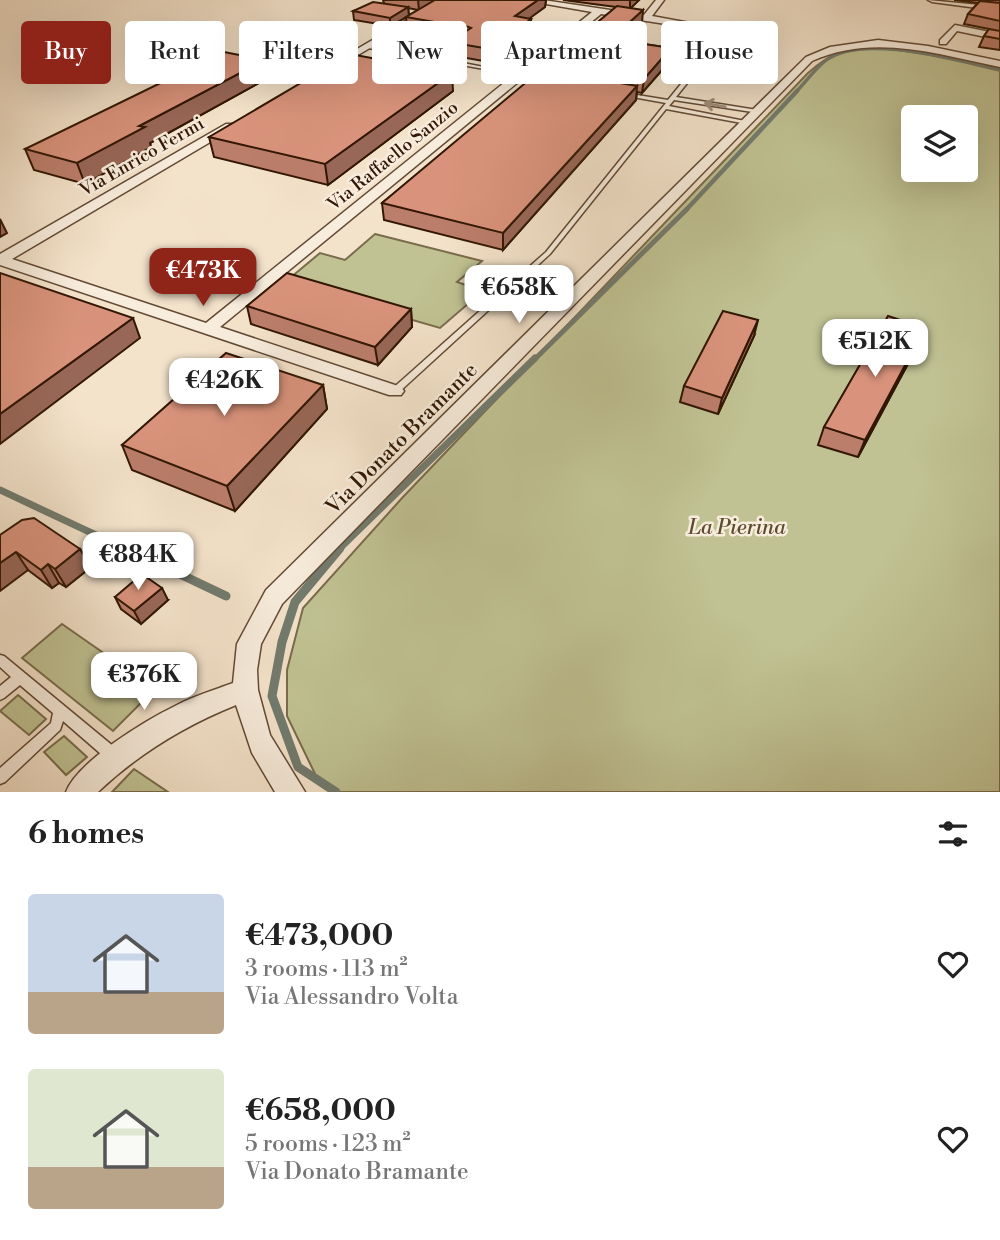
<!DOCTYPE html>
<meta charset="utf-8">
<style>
:root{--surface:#fff;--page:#f6f6f6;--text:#222;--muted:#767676;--accent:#8f2418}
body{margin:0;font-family:"Libre Bodoni",serif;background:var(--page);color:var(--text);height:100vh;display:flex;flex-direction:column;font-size:26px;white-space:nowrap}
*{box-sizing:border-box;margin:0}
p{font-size:23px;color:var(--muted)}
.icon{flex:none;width:38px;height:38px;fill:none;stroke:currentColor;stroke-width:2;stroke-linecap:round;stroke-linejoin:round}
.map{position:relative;height:792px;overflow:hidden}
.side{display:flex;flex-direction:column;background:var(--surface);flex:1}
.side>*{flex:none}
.hud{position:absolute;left:21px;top:21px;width:959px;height:63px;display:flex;gap:14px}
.controls{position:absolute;left:901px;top:105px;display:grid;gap:14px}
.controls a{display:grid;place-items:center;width:77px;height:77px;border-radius:7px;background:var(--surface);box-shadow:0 7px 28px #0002;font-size:35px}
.price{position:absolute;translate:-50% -60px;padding:0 16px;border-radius:14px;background:#fff;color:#222;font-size:23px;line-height:46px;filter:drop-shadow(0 2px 4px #0008)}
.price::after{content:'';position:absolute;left:50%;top:42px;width:21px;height:16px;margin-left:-10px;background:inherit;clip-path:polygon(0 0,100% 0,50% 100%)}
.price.on{background:var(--accent);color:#fff}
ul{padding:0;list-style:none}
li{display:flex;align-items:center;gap:21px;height:175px;padding:0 28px}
li span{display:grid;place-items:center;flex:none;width:196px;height:140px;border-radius:7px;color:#555}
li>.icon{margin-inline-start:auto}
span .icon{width:84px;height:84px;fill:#fffc;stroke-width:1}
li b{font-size:30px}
h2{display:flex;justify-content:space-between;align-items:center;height:84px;padding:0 28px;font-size:30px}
.pill{padding:0 24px;border-radius:7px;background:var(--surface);box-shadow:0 7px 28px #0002;font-size:24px;line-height:63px}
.pill.on{background:var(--accent);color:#fff}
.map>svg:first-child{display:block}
.green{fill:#c0c293;stroke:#796c4c;stroke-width:2;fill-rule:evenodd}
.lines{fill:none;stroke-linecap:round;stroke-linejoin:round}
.stream-far4{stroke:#727b6e;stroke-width:3.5}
.stream-far3{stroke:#727b6e;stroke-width:4.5}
.stream-far2{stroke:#727b6e;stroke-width:5}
.stream-far1{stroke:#727b6e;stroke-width:7}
.stream{stroke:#727b6e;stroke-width:9}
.lane-casing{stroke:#624a36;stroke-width:3}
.street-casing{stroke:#624a36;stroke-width:3}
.lane{fill:#f8eddd;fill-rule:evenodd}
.street{fill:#f8eddd;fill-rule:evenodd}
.wall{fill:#bb7e6b;stroke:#321704;stroke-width:2;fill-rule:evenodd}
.shaded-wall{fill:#986757;stroke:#321704;stroke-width:2}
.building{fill:#d9937c;stroke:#321704;stroke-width:2}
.oneway{stroke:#9f8d7b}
.labels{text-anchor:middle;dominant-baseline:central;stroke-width:5;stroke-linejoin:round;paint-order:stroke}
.far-street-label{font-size:18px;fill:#321704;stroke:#f8eddd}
.street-label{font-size:21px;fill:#321704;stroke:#f8eddd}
.park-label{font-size:21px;font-style:italic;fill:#5d4a2f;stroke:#f8eddd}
</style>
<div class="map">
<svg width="1000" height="792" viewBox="0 0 1000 792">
<rect width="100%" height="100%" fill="#f4e3cb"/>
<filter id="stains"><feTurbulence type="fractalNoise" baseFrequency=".00286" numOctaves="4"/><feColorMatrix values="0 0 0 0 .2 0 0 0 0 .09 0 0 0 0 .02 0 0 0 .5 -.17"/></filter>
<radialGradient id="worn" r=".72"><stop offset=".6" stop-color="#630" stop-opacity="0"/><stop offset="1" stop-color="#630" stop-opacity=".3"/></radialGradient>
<!-- green -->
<g class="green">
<path d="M 876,47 L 926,54 L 1000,68 L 1000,792 L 337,792 L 316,776 L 287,716 L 287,670 L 303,608 L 403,497 L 808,73 C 833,51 844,48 876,47 ZM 914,117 L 966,117 L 966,170 L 914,170 Z"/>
<path d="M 375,234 L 482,261 L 457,282 L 483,291 L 440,328 L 284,283 L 320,253 L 345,260 Z"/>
<path d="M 62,624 L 155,689 L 113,731 L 22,658 Z"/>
<path d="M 18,695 L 46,719 L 29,735 L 0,711 Z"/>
<path d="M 64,736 L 87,757 L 66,775 L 44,752 Z"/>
<path d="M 134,769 L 168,792 L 112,792 Z"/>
</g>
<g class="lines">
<!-- stream-far4 -->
<path class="stream-far4" d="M 795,93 C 805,83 814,70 825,61 C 862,32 958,61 1000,70"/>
<!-- stream-far3 -->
<path class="stream-far3" d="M 686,210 L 797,91"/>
<!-- stream-far2 -->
<path class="stream-far2" d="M 534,360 L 687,209"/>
<!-- stream-far1 -->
<g class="stream-far1">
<path d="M 0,490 L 128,550"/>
<path d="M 338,550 L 535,358"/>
</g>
<!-- stream -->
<g class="stream">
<path d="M 125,548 L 226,596"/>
<path d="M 336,792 L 298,767 L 272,696 L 282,642 L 295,602 L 340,548"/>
</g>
<!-- lane casing -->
<g class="lane-casing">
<g id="lane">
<path d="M 724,29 L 726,30 L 724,37 L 676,97 L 757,110 L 759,111 L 759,113 L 674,100 L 669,106 L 750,122 L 747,124 L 666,109 L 550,254 L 398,393 L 392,393 L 391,391 L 392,389 L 546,252 L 666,103 L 627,96 L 624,94 L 625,93 L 668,100 L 720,36 L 722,30 Z"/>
<path d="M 458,42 L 460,44 L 437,58 L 546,79 L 544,80 L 363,47 L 365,46 L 432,58 Z"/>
<path d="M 0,655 L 4,656 L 119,751 L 121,756 L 119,761 L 114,763 L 109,761 L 63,721 L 60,730 L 5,782 L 0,784 L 0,768 L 51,723 L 53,713 L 20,685 L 4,698 L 0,700 L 0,686 L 11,677 L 0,667 Z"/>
</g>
</g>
<!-- street casing -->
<g class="street-casing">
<g id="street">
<path d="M 441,0 L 451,0 L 336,68 L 328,66 Z"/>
<path d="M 523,0 L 543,0 L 644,15 L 656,0 L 664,0 L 652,16 L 728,30 L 724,33 L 601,14 L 220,327 L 401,387 L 404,391 L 401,395 L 389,395 L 0,265 L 0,254 L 226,124 L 234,124 L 234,128 L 12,259 L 206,323 L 592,12 Z"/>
<path d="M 928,0 L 1000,7 L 1000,11 L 932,2 Z"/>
<path d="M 955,25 L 1000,34 L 1000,40 L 957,31 L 946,44 L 940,44 L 940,40 Z"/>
<path d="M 878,40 L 928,46 L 1000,61 L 1000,67 C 937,54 873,33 812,61 L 282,604 L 261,644 L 257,670 L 258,690 L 270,735 L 305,792 L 275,792 L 252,753 L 236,705 C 184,726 138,754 98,792 L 66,792 C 78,761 146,720 177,705 C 194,696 214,690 233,683 L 237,644 L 266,590 L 806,57 L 830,47 Z"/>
</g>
</g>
<!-- lane -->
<use href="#lane" class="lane"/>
<!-- street -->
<use href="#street" class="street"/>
</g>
<!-- wall -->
<g class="wall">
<path d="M 383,0 L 546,0 L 545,7 L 529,18 L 531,31 L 489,62 L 449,55 L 449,42 L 455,38 L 407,29 L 406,17 L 390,26 L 354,20 L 353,11 L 384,3 ZM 408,8 L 418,10 L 409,15 Z"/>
<path d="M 563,0 L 639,0 L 630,8 L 642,23 L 623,41 L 671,48 L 669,62 L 642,93 L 637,92 L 636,100 L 503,250 L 384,220 L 382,203 L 550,70 L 550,62 L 616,7 ZM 595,71 L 594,78 L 588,77 Z"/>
<path d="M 954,0 L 1000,0 L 1000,50 L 979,47 L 984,36 L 989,29 L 964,24 L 968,14 L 978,3 Z"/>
<path d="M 268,78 L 150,143 L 151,147 L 85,184 L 34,170 L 25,149 Z"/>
<path d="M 453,91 L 328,185 L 214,157 L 209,137 Z"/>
<path d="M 247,306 L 411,309 L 412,327 L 378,365 L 251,324 Z"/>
<path d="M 754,336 L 718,414 L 680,402 L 684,386 Z"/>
<path d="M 918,345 L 858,457 L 818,445 L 824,427 Z"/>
<path d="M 323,385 L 327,409 L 235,511 L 132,470 L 122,445 Z"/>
<path d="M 0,535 L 80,549 L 91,567 L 66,587 L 59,583 L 52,588 L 28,570 Z"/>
<path d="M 115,597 L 168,600 L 141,624 L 121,609 Z"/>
</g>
<!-- shaded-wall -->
<g class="shaded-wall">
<path d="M 418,0 L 436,0 L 419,10 Z"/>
<path d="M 538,0 L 546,0 L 545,7 L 515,29 L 515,16 Z"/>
<path d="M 630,0 L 639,0 L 630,9 Z"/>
<path d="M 408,7 L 409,16 L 390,26 L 390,18 Z"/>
<path d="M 643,10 L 642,23 L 615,47 L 615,45 L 612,44 L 611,57 L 582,82 L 583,68 L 611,39 Z"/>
<path d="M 531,19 L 531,31 L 489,62 L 489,49 Z"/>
<path d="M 461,24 L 461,36 L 457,38 L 457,26 Z"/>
<path d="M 671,48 L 669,62 L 642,93 L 644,79 Z"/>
<path d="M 265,60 L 268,78 L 150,143 L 151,147 L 85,184 L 77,163 L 139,126 Z"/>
<path d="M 452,73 L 453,91 L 328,185 L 325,164 Z"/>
<path d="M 637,86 L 636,100 L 503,250 L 503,233 Z"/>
<path d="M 0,219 L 7,233 L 0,237 Z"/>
<path d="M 411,309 L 412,327 L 378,365 L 375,347 Z"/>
<path d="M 133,318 L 140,338 L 0,444 L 0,414 Z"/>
<path d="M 758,320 L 754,336 L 718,414 L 722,398 Z"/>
<path d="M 925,328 L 918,345 L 858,457 L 865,440 Z"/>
<path d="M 323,385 L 327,409 L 235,511 L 227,486 Z"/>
<path d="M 80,549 L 91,567 L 66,587 L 55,569 Z"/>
<path d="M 16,552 L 28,570 L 0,591 L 0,563 Z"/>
<path d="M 48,564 L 59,583 L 52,588 L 41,570 Z"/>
<path d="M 162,588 L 168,600 L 141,624 L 134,611 Z"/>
</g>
<!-- building -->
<g class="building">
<path d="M 435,0 L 538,0 L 515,16 L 531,19 L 489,49 L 449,42 L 471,28 L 461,24 L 457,26 L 406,17 Z"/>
<path d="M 980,1 L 1000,3 L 1000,21 L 968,14 Z"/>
<path d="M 373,2 L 408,7 L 390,18 L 353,11 Z"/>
<path d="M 617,6 L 643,10 L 611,39 L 671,48 L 644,79 L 595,70 L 616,50 L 615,45 L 612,44 L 583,68 L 550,62 Z"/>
<path d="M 989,29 L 1000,31 L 1000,39 L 984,36 Z"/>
<path d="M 224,52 L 265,60 L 139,126 L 145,127 L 77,163 L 25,149 Z"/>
<path d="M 350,54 L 452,73 L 325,164 L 209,137 Z"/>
<path d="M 542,69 L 637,86 L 503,233 L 382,203 Z"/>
<path d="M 0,273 L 133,318 L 0,414 Z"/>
<path d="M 287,273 L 411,309 L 375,347 L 247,306 Z"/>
<path d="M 723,311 L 758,320 L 722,398 L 684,386 Z"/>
<path d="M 888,316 L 925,328 L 865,440 L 824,427 Z"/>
<path d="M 226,353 L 323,385 L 227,486 L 122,445 Z"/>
<path d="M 34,518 L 80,549 L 55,569 L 48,564 L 41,570 L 16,552 L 0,563 L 0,535 L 22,520 Z"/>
<path d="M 142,574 L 162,588 L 134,611 L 115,597 Z"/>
</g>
<!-- one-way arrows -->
<defs><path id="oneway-shaft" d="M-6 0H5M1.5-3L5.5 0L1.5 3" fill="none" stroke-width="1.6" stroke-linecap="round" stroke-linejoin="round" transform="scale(1.75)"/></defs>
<use class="oneway" href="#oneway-shaft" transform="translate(715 105) rotate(-170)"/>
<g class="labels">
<!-- far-street labels -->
<g class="far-street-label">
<text transform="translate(393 156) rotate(-39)">Via Raffaello Sanzio</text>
<text transform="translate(142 157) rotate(-30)">Via Enrico Fermi</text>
</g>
<!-- street labels -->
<g class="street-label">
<text transform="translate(402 439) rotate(-45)">Via Donato Bramante</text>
</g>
<!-- park labels -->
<g class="park-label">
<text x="737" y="528">La Pierina</text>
</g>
</g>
<rect width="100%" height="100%" filter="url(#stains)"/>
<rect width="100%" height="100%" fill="url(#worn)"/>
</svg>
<div class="controls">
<a><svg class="icon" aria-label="layers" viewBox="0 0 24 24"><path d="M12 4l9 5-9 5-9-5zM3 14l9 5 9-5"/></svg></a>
</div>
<b class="price on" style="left:203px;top:308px">€473K</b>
<b class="price" style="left:519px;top:325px">€658K</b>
<b class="price" style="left:875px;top:379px">€512K</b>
<b class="price" style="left:224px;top:418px">€426K</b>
<b class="price" style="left:138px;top:592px">€884K</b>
<b class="price" style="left:144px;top:712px">€376K</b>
<div class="hud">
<a class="pill on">Buy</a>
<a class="pill">Rent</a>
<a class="pill">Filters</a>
<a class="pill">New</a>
<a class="pill">Apartment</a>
<a class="pill">House</a>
</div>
</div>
<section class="side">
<h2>6 homes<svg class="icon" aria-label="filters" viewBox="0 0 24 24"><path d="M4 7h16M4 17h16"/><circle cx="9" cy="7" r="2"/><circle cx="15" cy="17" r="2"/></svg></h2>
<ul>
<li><span style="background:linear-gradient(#c9d6e8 70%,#b9a48a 0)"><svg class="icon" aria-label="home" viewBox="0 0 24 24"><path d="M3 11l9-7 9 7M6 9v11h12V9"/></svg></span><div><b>€473,000</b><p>3 rooms · 113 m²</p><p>Via Alessandro Volta</p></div><svg class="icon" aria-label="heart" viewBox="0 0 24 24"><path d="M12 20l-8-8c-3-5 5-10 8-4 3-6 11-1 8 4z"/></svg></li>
<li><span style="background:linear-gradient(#dfe7d0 70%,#b9a48a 0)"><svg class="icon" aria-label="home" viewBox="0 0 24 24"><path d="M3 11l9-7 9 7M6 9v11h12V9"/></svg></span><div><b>€658,000</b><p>5 rooms · 123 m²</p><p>Via Donato Bramante</p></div><svg class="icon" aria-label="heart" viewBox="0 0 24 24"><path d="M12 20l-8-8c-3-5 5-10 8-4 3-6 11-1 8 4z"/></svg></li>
</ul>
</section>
